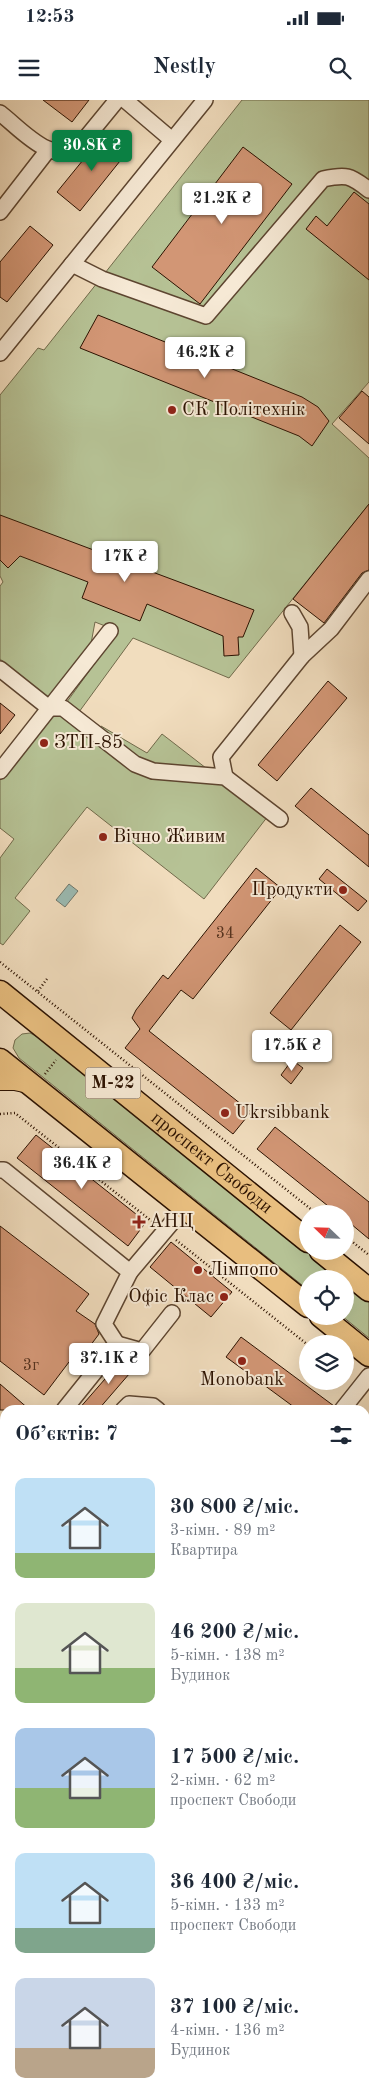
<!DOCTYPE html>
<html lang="uk">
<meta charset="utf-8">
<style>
:root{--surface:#fff;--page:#f6f6f7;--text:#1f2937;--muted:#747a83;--accent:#0b8043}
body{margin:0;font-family:"Old Standard TT",serif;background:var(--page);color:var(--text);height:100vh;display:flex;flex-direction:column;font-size:19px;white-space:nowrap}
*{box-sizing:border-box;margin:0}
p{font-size:16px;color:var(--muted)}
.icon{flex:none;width:28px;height:28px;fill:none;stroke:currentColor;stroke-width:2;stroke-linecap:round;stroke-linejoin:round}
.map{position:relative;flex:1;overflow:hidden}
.panel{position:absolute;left:0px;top:1305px;width:370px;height:695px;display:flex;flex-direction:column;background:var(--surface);border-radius:15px 15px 0 0;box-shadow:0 5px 20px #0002}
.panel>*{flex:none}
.needle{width:32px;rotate:293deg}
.controls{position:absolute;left:299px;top:1105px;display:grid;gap:10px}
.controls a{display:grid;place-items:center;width:55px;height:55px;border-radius:50%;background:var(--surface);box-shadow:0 5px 20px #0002;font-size:25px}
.price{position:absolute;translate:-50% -42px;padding:0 11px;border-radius:5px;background:#fff;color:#222;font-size:16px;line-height:32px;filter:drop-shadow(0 1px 2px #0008)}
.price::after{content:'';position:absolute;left:50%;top:30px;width:15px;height:11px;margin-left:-8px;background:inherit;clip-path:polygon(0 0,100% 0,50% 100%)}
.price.active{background:var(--accent);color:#fff}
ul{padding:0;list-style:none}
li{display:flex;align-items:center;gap:15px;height:125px;padding:0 15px}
li span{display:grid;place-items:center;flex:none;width:140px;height:100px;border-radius:10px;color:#555}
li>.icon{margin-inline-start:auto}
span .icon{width:60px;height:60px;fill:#fffc;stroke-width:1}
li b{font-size:21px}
h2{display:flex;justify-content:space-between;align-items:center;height:60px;padding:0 15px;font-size:21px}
.status{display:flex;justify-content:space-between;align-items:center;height:35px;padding:0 25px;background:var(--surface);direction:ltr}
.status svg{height:14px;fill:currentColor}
header{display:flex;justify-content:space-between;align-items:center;height:65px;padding:0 15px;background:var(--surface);font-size:22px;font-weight:800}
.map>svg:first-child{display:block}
.green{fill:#b6c295;stroke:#716a4b}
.water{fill:#9bbbb3;stroke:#6f776c}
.building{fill:#d29675;stroke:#2c1201}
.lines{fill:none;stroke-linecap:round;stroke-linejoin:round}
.minor-casing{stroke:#5d4530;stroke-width:18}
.major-casing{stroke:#2c1201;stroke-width:22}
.highway-casing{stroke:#2c1201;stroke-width:25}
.path{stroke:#2c1201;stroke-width:2.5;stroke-dasharray:1 2.5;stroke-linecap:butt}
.minor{stroke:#f6e9d5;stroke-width:15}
.major{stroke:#e8be7f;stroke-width:20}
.highway{stroke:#e8be7f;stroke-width:22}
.poi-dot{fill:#8f2418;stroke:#f6e9d5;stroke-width:2}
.labels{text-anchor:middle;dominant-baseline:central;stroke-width:4;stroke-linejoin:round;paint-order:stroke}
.number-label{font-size:16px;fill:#56331e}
.shield{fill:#f6e9d5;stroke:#695241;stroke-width:1}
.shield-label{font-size:18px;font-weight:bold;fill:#2c1201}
.poi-label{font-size:19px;fill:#2c1201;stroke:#f6e9d5;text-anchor:start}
.street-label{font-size:19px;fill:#2c1201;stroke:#f6e9d5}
</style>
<div class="status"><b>12:53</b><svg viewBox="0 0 49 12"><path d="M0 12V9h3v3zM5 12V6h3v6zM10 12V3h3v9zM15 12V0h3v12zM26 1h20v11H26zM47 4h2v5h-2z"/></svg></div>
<header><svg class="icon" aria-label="menu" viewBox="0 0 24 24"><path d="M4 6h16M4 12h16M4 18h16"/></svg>Nestly<svg class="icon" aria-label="search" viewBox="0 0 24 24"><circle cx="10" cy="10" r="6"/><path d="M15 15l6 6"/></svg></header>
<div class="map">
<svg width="369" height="2000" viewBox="0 0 369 2000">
<rect width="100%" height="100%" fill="#f1ddbe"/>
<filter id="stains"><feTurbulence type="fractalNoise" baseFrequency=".004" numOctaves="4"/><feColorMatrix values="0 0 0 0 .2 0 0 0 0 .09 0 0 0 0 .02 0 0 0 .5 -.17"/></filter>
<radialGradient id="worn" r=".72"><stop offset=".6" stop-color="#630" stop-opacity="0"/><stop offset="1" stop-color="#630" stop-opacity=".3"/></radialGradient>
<!-- green -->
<g class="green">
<path d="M 242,0 L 369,0 L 369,282 L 332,324 L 369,358 L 369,404 L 229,578 L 133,538 L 79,612 L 64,606 L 118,531 L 95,522 L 90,549 L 50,599 L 0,559 L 0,486 L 3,482 L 0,476 L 0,295 L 38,248 L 44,250 Z"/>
<path d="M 54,610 L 92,638 L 101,626 L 147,653 L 162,634 L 268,716 L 204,799 L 87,707 L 15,798 L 30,811 L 3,845 L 0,843 L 0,758 L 14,739 L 0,728 L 0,680 Z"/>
<path d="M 30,933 L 36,936 L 340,1179 L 308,1179 L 307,1189 L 19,958 L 13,948 L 15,940 L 22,934 Z"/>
<path d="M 345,1183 L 369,1202 L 369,1238 L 342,1216 L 345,1216 Z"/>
<path d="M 5,1507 L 5,1536 L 0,1535 L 0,1508 Z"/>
<path d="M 0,1557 L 5,1557 L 5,1620 L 0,1622 Z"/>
</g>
<!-- water -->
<path class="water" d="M 69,784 L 78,791 L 65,807 L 56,800 Z"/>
<!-- building -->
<g class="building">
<path d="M 43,0 L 89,0 L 72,22 Z"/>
<path d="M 105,33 L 128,51 L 80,111 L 57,92 Z"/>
<path d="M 243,47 L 292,84 L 200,204 L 152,167 Z"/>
<path d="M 354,92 L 369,104 L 369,180 L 306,129 L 316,116 L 327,126 Z"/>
<path d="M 30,126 L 53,145 L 7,202 L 0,197 L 0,162 Z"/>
<path d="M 98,215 L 302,297 L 318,307 L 329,321 L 312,346 L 299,336 L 80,248 Z"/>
<path d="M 362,291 L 369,297 L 369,344 L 339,318 Z"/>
<path d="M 369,404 L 369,470 L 362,473 L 324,523 L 293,499 Z"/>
<path d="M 0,415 L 254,510 L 243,537 L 238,537 L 239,555 L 224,556 L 223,536 L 147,504 L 140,521 L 82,498 L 88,482 L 20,456 L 8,468 L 0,460 Z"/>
<path d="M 328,581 L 347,598 L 277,681 L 258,665 Z"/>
<path d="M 0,603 L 15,615 L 0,634 Z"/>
<path d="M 311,688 L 369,735 L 369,767 L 295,706 Z"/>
<path d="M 256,768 L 281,788 L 193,899 L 181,890 L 149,931 L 251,1012 L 233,1034 L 125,948 L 140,929 L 132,918 L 136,910 L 163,875 L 168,879 Z"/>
<path d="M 327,769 L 367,801 L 358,811 L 319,779 Z"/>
<path d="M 340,825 L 361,842 L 291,930 L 270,913 Z"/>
<path d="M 292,960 L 303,968 L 291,984 L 281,975 Z"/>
<path d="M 275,1027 L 369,1102 L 369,1139 L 345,1119 L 345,1114 L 338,1114 L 257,1049 Z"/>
<path d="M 36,1035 L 146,1122 L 128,1146 L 17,1058 Z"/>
<path d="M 0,1126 L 89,1194 L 76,1211 L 95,1224 L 99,1234 L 75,1266 L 69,1262 L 44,1295 L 0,1261 Z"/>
<path d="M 171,1142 L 232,1192 L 211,1217 L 150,1167 Z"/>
<path d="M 241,1237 L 334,1306 L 333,1310 L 298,1310 L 226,1257 Z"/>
<path d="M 125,1256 L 136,1266 L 98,1310 L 78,1310 Z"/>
<path d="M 0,1284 L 30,1310 L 0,1310 Z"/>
</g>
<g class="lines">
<!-- minor casing -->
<g class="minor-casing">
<g id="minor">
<path d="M 125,0 L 172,40"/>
<path d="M 0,13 C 22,30 54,69 81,44 L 117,0"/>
<path d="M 0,112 L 48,50"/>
<path d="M 72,164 L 102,179 L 206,216 L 323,79 C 346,74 350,75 369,90"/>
<path d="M 0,253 L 205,0"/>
<path d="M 292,513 L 300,527 L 302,556"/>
<path d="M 0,569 L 49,608 L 63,608 L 135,664 L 153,671 L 225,677 L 280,719"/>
<path d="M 0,671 L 110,531"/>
<path d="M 225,677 L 221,657 L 302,556 L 331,529 L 369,479"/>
<path d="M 0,1070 L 4,1070 L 130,1172 L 104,1224 L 117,1244"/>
<path d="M 130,1172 L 185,1107"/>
<path d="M 64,1310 L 117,1244 L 142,1251 L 172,1213"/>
<path d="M 123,1310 L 129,1304 L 153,1306 L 158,1310"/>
<path d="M 342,1310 L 369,1276"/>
<path d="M 0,1358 L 5,1357"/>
<path d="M 365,1363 L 368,1366"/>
<path d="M 365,1476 L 369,1475"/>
<path d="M 365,1501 L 369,1496"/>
<path d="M 0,1546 L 5,1546"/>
<path d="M 365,1645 L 369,1648"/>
<path d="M 365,1674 L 369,1669"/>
<path d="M 365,1769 L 369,1769"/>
<path d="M 0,1852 L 5,1851"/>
<path d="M 365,1857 L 369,1856"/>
<path d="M 0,1912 L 5,1911"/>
<path d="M 365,1973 L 369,1973"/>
<path d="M 76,1995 L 77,2000"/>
<path d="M 199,1995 L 199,2000"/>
</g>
</g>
<!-- major casing -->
<g class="major-casing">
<path id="major" d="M 0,980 L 15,980 L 29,983"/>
</g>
<!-- highway casing -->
<g class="highway-casing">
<g id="highway">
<path id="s1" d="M 0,892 L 308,1141"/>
<path d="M 0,960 L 308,1206"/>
<path d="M 321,1151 L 369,1190"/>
<path d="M 321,1216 L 369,1255"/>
</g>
</g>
<!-- path -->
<g class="path">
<path d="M 0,862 L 317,1114"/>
<path d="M 38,891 L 47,879"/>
<path d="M 45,974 L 56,960"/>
<path d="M 0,1014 L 15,1013 L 154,1123"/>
<path d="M 345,1136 L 369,1155"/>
<path d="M 176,1140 L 308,1245"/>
<path d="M 345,1275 L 350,1279"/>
</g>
<!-- minor -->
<use href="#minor" class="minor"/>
<!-- major -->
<use href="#major" class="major"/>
<!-- highway -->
<use href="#highway" class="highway"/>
</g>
<!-- markers -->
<g class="poi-dot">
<circle cx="172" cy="310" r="5"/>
<circle cx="44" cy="643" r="5"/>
<circle cx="103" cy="737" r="5"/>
<circle cx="343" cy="790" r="5"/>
<circle cx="225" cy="1013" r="5"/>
<path d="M136.5 1114.5h5v5h5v5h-5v5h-5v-5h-5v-5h5z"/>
<circle cx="198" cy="1170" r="5"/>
<circle cx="224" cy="1197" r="5"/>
<circle cx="242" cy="1261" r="5"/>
</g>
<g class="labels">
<!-- number labels -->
<g class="number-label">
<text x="225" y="834">34</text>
<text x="31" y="1266">3г</text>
</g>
<!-- shield labels -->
<rect class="shield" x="85.5" y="967.5" width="55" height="31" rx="4"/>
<g class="shield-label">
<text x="113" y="983">М-22</text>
</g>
<!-- poi labels -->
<g class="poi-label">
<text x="182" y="310">СК Політехнік</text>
<text x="54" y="643">ЗТП-85</text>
<text x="113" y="737">Вічно Живим</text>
<text x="333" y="790" text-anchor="end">Продукти</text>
<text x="235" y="1013">Ukrsibbank</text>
<text x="149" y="1122">АНЦ</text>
<text x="208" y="1170">Лімпопо</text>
<text x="214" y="1197" text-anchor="end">Офіс Клас</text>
<text x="242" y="1280" text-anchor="middle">Monobank</text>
</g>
<!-- street labels -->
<g class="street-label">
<text stroke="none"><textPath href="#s1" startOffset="272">проспект Свободи</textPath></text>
</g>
</g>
<rect width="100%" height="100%" filter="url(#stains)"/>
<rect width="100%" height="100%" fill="url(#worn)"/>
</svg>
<div class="controls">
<a><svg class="needle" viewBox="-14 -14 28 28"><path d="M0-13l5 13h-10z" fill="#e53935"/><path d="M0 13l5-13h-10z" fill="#747a83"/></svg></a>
<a><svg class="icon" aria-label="locate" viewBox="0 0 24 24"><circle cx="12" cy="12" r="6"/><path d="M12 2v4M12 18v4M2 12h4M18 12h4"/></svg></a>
<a><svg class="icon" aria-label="layers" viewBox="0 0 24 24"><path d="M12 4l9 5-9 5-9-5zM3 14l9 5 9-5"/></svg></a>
</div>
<b class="price active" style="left:92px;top:72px">30.8K ₴</b>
<b class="price" style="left:222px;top:125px">21.2K ₴</b>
<b class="price" style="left:205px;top:279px">46.2K ₴</b>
<b class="price" style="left:125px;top:483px">17K ₴</b>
<b class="price" style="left:292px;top:972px">17.5K ₴</b>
<b class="price" style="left:82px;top:1090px">36.4K ₴</b>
<b class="price" style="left:109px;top:1285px">37.1K ₴</b>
<section class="panel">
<h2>Об’єктів: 7<svg class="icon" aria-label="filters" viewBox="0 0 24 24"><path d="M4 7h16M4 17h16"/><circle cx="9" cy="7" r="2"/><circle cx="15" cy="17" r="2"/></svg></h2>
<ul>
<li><span style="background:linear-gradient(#bfe0f5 75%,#8fb573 0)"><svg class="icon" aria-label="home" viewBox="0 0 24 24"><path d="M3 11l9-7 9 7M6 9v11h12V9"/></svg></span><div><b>30 800 ₴/міс.</b><p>3-кімн. · 89 m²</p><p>Квартира</p></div></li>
<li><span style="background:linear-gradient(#dfe7d0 65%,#8fb573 0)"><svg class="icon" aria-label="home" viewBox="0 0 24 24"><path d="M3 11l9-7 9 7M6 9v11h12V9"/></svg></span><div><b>46 200 ₴/міс.</b><p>5-кімн. · 138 m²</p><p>Будинок</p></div></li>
<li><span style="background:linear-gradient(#a9c7e8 60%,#8fb573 0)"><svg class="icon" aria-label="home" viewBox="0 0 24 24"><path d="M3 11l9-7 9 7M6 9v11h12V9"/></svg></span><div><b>17 500 ₴/міс.</b><p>2-кімн. · 62 m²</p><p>проспект Свободи</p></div></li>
<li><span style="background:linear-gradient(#bfe0f5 75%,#7fa58c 0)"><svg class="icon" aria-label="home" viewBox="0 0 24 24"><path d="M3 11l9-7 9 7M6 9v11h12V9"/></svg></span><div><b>36 400 ₴/міс.</b><p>5-кімн. · 133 m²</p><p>проспект Свободи</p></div></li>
<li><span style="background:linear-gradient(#c9d6e8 70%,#b9a48a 0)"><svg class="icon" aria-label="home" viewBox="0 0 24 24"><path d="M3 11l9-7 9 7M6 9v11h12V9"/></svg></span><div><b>37 100 ₴/міс.</b><p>4-кімн. · 136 m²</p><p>Будинок</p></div></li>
</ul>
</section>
</div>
